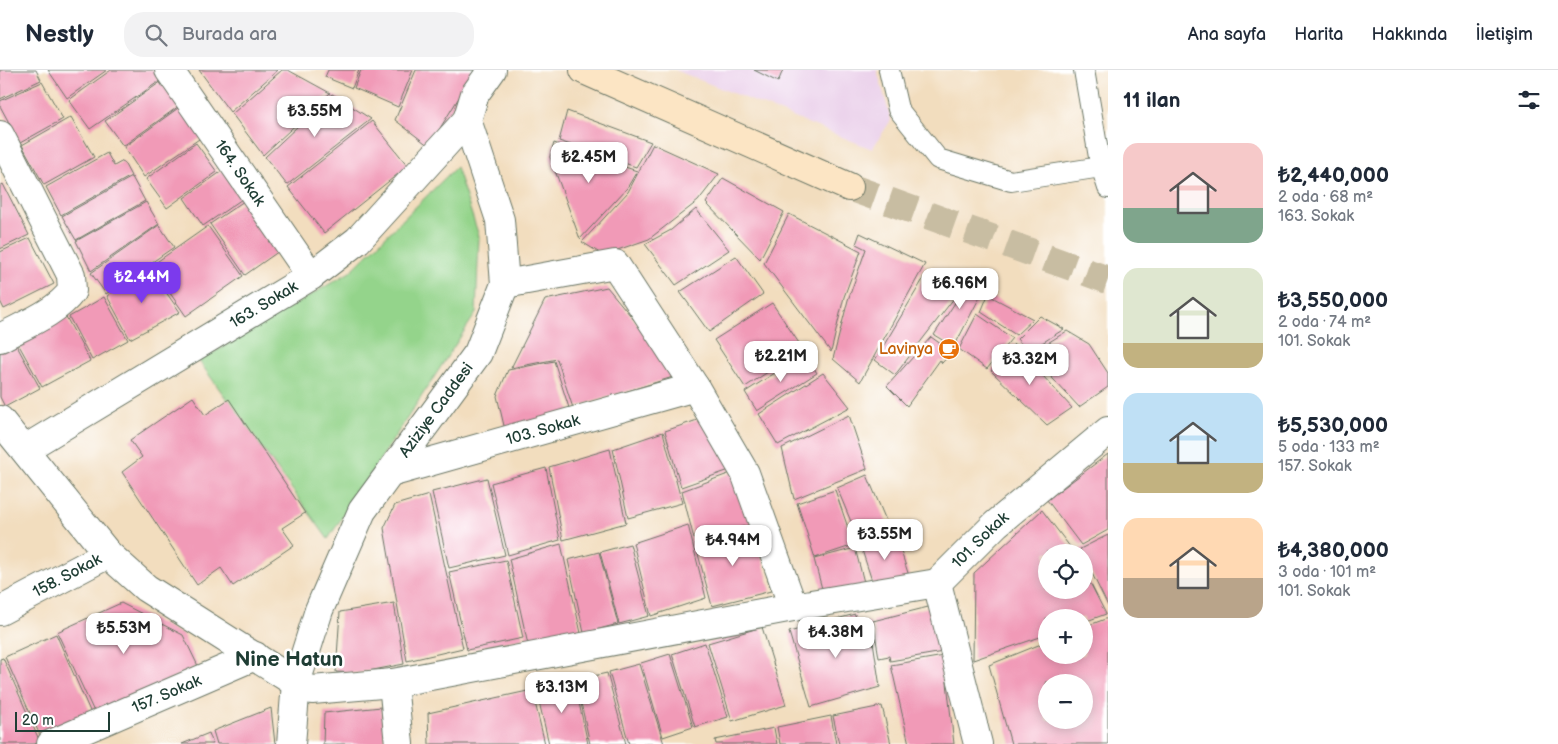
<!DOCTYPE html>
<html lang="tr">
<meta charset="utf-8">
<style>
:root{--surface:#fff;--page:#f2f2f3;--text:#1f2937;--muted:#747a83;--line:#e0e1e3;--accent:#7c3aed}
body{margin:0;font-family:"Balsamiq Sans",sans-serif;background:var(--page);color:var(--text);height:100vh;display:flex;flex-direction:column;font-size:19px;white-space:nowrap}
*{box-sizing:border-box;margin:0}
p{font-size:16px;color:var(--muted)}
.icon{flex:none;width:28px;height:28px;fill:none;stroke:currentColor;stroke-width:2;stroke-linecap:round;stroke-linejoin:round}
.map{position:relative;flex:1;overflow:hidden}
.details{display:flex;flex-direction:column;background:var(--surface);width:450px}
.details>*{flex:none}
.controls{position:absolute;left:1038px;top:474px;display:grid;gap:10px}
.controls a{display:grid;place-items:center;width:55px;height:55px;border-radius:50%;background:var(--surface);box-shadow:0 2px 12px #0003;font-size:25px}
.scale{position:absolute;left:15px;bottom:12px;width:95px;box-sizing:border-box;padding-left:5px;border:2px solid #1f3d34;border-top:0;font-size:14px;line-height:18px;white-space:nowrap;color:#1f3d34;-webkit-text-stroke:4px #fff;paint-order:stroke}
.price{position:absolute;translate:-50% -42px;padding:0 11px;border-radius:10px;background:#fff;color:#222;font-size:16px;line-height:32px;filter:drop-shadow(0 1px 2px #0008)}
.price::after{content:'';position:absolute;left:50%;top:30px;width:15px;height:11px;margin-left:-8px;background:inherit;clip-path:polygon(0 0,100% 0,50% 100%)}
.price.active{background:var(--accent);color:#fff}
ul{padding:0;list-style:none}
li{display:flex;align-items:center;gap:15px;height:125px;padding:0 15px}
li span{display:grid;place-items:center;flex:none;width:140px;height:100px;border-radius:15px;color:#555}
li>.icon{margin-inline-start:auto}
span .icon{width:60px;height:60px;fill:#fffc;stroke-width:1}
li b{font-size:21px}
h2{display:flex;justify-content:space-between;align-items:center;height:60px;padding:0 15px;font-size:21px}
header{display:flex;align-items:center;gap:30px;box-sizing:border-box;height:70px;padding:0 25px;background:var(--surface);border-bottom:1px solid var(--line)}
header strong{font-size:24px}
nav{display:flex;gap:28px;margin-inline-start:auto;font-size:18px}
.search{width:350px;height:45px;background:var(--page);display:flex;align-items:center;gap:12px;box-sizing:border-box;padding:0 18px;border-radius:20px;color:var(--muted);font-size:19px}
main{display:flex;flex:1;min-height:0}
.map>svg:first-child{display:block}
.built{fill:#ebd1eb}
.green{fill:#94d48b;stroke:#5a8860}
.building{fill:#f19ab7;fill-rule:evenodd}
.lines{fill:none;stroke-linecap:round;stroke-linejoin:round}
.secondary-tunnel{stroke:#c8bda2;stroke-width:28;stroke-dasharray:28 14;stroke-linecap:butt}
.pedestrian-casing{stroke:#697564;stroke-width:22}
.minor-casing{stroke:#697564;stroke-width:30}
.tertiary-casing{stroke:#697564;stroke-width:30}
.secondary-casing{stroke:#697564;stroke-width:30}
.pedestrian{stroke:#fff;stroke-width:20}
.minor{stroke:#fff;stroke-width:28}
.tertiary{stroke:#fff;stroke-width:28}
.secondary{stroke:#fce5c4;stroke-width:28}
.labels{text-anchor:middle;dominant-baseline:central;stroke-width:5;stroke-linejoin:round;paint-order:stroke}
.street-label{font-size:16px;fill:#1f3d34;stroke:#fff}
.food-label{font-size:16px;fill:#c56008;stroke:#fff;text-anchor:end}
.district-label{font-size:21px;font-weight:bold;fill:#1f3d34;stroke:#fff}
</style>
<header>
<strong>Nestly</strong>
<div class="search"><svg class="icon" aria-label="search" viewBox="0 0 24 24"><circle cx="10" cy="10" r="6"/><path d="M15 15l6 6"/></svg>Burada ara</div>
<nav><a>Ana sayfa</a><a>Harita</a><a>Hakkında</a><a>İletişim</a></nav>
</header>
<main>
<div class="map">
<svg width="1108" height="674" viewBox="0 0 1108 674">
<rect width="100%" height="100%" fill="#fff"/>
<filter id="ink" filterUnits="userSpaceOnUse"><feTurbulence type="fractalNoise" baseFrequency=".02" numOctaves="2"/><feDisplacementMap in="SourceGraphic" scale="10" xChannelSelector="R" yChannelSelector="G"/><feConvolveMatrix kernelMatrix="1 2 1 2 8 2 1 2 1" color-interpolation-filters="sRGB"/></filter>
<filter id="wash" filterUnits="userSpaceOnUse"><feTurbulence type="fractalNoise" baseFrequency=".0096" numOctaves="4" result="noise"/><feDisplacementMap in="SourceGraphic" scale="20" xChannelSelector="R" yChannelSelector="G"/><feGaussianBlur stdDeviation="1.12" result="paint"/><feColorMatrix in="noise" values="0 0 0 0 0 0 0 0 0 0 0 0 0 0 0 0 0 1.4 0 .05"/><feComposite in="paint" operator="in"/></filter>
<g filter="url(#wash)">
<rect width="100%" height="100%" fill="#f2ddbe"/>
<!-- built -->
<path class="built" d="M 675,0 L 877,0 L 891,50 L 872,79 Z"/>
<!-- green -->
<path class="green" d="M 456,97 L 479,166 L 476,243 L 328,469 L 199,291 L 350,202 Z"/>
<g id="blocks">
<!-- building -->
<g class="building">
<path d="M 0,0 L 36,0 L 41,10 L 0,29 Z"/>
<path d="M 48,0 L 107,0 L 67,28 Z"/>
<path d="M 111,0 L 154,0 L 161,10 L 90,59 L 69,30 Z"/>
<path d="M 199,0 L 278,0 L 230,42 Z"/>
<path d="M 282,0 L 288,0 L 330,23 L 263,85 L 232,44 Z"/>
<path d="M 328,0 L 359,0 L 352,18 L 325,7 Z"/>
<path d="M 361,0 L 413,0 L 398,37 L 354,18 Z"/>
<path d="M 416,0 L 476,0 L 429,76 L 395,50 Z"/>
<path d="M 754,0 L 783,0 L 778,12 Z"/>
<path d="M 162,11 L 179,36 L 123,76 L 105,51 Z"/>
<path d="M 42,12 L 63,49 L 20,73 L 0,36 L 0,31 Z"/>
<path d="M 332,24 L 371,49 L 287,115 L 265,87 Z"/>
<path d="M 181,36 L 202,67 L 144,107 L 124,77 Z"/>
<path d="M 567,41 L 651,72 L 636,97 L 559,71 Z"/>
<path d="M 71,47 L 94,87 L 44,115 L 22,75 Z"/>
<path d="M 372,51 L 408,96 L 324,163 L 288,117 Z"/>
<path d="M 196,73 L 217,102 L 167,138 L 146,109 Z"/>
<path d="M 554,73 L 637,101 L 627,118 L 580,169 L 550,87 Z"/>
<path d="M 653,74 L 719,104 L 698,131 L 649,169 L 603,185 L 582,172 L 628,122 Z"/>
<path d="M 107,83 L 114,96 L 123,91 L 131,106 L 61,145 L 46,117 Z"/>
<path d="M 225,99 L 245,127 L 203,156 L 184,128 Z"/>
<path d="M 132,107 L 145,131 L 76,170 L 62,146 Z"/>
<path d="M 723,108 L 784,142 L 760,189 L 706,133 Z"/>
<path d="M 3,114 L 29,165 L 0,179 L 0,116 Z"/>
<path d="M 247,129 L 282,179 L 245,205 L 210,154 Z"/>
<path d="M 146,132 L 159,154 L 91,201 L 76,171 Z"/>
<path d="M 696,139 L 729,180 L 676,215 L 645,174 L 671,160 Z"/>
<path d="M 789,144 L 861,181 L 844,227 L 831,282 L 764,193 Z"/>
<path d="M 159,155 L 174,177 L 106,224 L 91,203 Z"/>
<path d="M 208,156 L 243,206 L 186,246 L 151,196 Z"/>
<path d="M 860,163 L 925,194 L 860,312 L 833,289 L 848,230 L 866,179 L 856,174 Z"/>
<path d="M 30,168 L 54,214 L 4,239 L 0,231 L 0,182 Z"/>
<path d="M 736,186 L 763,224 L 709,262 L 680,222 Z"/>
<path d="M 148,197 L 180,242 L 130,269 L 107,226 Z"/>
<path d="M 963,204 L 985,217 L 954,277 L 934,265 L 962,222 L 953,217 Z"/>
<path d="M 925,206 L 958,223 L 895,305 L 875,290 Z"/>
<path d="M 607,217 L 668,291 L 673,307 L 573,338 L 557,289 L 511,298 L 545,230 Z"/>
<path d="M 988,225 L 1033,249 L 1016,265 L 981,242 Z"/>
<path d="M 104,227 L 128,270 L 92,290 L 69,247 Z"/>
<path d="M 772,233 L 803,279 L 745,317 L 714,270 Z"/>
<path d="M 64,243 L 90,291 L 42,317 L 15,268 Z"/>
<path d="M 977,244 L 1012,268 L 987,299 L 959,279 Z"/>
<path d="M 1040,246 L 1064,259 L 1028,282 L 1017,269 Z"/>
<path d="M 1067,261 L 1089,274 L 1108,303 L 1108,317 L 1079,337 L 1030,284 Z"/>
<path d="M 931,267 L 952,282 L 942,293 L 940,290 L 907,336 L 887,316 Z"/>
<path d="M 13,269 L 40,318 L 5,337 L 0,327 L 0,277 Z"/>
<path d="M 1014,274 L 1072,338 L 1047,355 L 991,301 Z"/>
<path d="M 805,284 L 817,303 L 757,341 L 745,322 Z"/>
<path d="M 554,291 L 570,341 L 505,360 L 497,326 L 508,300 Z"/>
<path d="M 823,303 L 850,337 L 778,375 L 759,344 Z"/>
<path d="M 193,327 L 205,345 L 229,329 L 305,443 L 282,458 L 294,475 L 233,516 L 221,498 L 197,515 L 122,402 L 142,387 L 130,370 Z"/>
<path d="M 849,345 L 867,399 L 794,429 L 782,378 Z"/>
<path d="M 709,346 L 738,397 L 681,417 L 665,361 Z"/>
<path d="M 663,362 L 682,433 L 628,448 L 613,379 Z"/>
<path d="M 610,379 L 626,453 L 563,470 L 549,397 Z"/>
<path d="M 1108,384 L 1108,460 L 1081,475 L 1047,430 Z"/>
<path d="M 546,398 L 560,470 L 508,485 L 491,413 Z"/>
<path d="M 739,400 L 753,454 L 694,469 L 682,421 Z"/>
<path d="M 867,405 L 890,460 L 860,473 L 837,418 Z"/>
<path d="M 487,408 L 505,485 L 449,498 L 432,422 Z"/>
<path d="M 835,420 L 854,475 L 815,488 L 797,433 Z"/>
<path d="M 429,425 L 463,578 L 407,591 L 384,458 L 395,435 Z"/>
<path d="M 1042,440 L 1074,482 L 1046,482 L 1046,520 L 1084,520 L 1084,501 L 1106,544 L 1084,552 L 1084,548 L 1046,548 L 1046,565 L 973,590 L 974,503 Z"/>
<path d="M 688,455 L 706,528 L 651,546 L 633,473 Z"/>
<path d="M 754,457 L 771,521 L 712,536 L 695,473 Z"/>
<path d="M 895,463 L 910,509 L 875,520 L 860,474 Z"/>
<path d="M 1108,465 L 1108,536 L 1080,479 Z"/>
<path d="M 561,474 L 581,563 L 528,575 L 509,489 Z"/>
<path d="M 630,474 L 649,546 L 619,554 L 600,482 Z"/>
<path d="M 855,478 L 866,520 L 825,530 L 814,489 Z"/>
<path d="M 599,482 L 618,554 L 584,563 L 568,490 Z"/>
<path d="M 506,490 L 523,568 L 467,580 L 449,502 Z"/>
<path d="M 121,533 L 183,565 L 198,596 L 96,646 L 57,562 Z"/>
<path d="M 394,533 L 404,594 L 358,603 L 336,602 L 340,542 Z"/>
<path d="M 936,535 L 943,582 L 890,591 L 889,586 L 879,588 L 873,551 Z"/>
<path d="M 855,544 L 857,554 L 870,552 L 880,617 L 811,637 L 789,562 Z"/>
<path d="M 1108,548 L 1108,674 L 1011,674 L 989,595 L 1046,572 L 1046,585 L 1084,585 L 1084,557 ZM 1046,612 L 1084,612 L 1084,650 L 1046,650 Z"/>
<path d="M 762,557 L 786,635 L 732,651 L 708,573 Z"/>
<path d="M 56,564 L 93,648 L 42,670 L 5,587 Z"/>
<path d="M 705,573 L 728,647 L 695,657 L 672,584 Z"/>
<path d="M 670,584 L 693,657 L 663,667 L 641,593 Z"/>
<path d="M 944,586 L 954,674 L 909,674 L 891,595 Z"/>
<path d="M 3,588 L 40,672 L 34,674 L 0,674 L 0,589 Z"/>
<path d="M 639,594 L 664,674 L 629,674 L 609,602 Z"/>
<path d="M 607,603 L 626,674 L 590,674 L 576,610 Z"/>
<path d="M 574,610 L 588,674 L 549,674 L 536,619 Z"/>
<path d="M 532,620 L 545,674 L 429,674 L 428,643 Z"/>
<path d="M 882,636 L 891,674 L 839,674 L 833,646 Z"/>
<path d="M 381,637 L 385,674 L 323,674 L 324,643 Z"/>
<path d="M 271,638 L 275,674 L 217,674 L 213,661 Z"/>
<path d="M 831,646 L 836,674 L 780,674 L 777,657 Z"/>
<path d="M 774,658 L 777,674 L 716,674 L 715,670 Z"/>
<path d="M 209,663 L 213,674 L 182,674 Z"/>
</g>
</g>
</g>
<g filter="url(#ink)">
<use href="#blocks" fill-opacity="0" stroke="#697564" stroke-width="1"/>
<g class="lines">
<!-- secondary-tunnel -->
<path class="secondary-tunnel" d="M 849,117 L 1108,210"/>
<!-- pedestrian casing -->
<g class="pedestrian-casing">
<g id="pedestrian">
<path d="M 889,0 L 898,39 L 938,89 L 1011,111 L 1101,97"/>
<path d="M 1084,0 L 1100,93 L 1108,118"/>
</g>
</g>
<!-- minor casing -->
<g class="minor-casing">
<g id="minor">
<path id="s1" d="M 169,0 L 311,206"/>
<path d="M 0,65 L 71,205 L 72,221 C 56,243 24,255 0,268"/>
<path d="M 505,214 L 615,194 L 695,317 L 745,403 L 793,537"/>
<path d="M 0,350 L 108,484 L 146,518 L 296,613 L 312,620 L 393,613 L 793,537 L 937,513"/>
<path id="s2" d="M 25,379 L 311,206 L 358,170 L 467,50"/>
<path id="s3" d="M 390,403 L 695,317"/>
<path id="s4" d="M 937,513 L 996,454 L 1108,361"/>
<path d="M 937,513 L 978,674"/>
<path id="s5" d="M 0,541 L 108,484"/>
<path d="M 393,613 L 399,674"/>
<path id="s6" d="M 51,674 L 255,586"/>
</g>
</g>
<!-- tertiary casing -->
<g class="tertiary-casing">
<g id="tertiary">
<path id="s7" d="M 291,674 L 296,613 L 319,540 L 362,441 L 478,283 L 505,214 L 500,150 L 467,50 L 475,24 L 492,0"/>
</g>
</g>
<!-- secondary casing -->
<g class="secondary-casing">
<path id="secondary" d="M 584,0 L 849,117"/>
</g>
<!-- pedestrian -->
<use href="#pedestrian" class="pedestrian"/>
<!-- minor -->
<use href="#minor" class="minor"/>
<!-- tertiary -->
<use href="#tertiary" class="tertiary"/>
<!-- secondary -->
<use href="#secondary" class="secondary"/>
</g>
</g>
<!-- icons -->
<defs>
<g id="cafe-disc" transform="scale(1.125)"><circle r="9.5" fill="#e8710a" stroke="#fff"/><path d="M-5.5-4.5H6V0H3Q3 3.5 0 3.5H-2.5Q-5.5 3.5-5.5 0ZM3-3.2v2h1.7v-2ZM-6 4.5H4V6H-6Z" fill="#fff"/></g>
</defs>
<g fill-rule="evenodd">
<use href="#cafe-disc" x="949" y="279"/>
</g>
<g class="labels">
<!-- street labels -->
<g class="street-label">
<text stroke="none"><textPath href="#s1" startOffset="125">164. Sokak</textPath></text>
<text stroke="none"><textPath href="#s2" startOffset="279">163. Sokak</textPath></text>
<text stroke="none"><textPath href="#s7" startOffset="371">Aziziye Caddesi</textPath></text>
<text stroke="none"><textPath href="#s3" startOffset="159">103. Sokak</textPath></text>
<text stroke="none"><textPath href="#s4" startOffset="61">101. Sokak</textPath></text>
<text stroke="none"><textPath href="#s5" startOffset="76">158. Sokak</textPath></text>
<text stroke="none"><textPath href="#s6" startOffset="126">157. Sokak</textPath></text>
</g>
<!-- food labels -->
<g class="food-label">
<text x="933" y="279">Lavinya</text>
</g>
<!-- district labels -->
<g class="district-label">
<text x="289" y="589">Nine Hatun</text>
</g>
</g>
</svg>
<div class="controls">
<a><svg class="icon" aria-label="locate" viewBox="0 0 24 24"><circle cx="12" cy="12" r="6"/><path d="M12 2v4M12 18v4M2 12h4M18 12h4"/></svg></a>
<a>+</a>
<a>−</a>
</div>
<div class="scale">20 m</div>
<b class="price" style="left:315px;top:68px">₺3.55M</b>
<b class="price" style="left:589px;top:114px">₺2.45M</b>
<b class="price active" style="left:142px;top:234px">₺2.44M</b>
<b class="price" style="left:960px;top:240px">₺6.96M</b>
<b class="price" style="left:781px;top:313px">₺2.21M</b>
<b class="price" style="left:1030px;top:316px">₺3.32M</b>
<b class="price" style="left:885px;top:491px">₺3.55M</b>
<b class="price" style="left:733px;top:497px">₺4.94M</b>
<b class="price" style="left:124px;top:585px">₺5.53M</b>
<b class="price" style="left:836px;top:589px">₺4.38M</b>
<b class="price" style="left:562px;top:644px">₺3.13M</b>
</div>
<section class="details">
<h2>11 ilan<svg class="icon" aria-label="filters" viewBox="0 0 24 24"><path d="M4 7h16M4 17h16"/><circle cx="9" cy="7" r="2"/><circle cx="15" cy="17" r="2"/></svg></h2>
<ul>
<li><span style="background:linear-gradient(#f6c9c9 65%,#7fa58c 0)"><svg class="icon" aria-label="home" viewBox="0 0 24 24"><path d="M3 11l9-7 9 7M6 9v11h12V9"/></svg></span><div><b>₺2,440,000</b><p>2 oda · 68 m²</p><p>163. Sokak</p></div></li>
<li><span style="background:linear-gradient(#dfe7d0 75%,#c2b280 0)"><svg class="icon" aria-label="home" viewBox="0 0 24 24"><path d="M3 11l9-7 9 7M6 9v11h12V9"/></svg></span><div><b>₺3,550,000</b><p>2 oda · 74 m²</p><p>101. Sokak</p></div></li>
<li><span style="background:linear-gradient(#bfe0f5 70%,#c2b280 0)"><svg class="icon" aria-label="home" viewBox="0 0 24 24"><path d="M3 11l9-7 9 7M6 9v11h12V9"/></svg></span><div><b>₺5,530,000</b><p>5 oda · 133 m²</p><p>157. Sokak</p></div></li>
<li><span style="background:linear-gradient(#ffd9b3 60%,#b9a48a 0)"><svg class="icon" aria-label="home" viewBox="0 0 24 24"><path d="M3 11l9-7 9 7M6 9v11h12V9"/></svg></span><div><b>₺4,380,000</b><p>3 oda · 101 m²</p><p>101. Sokak</p></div></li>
</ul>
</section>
</main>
